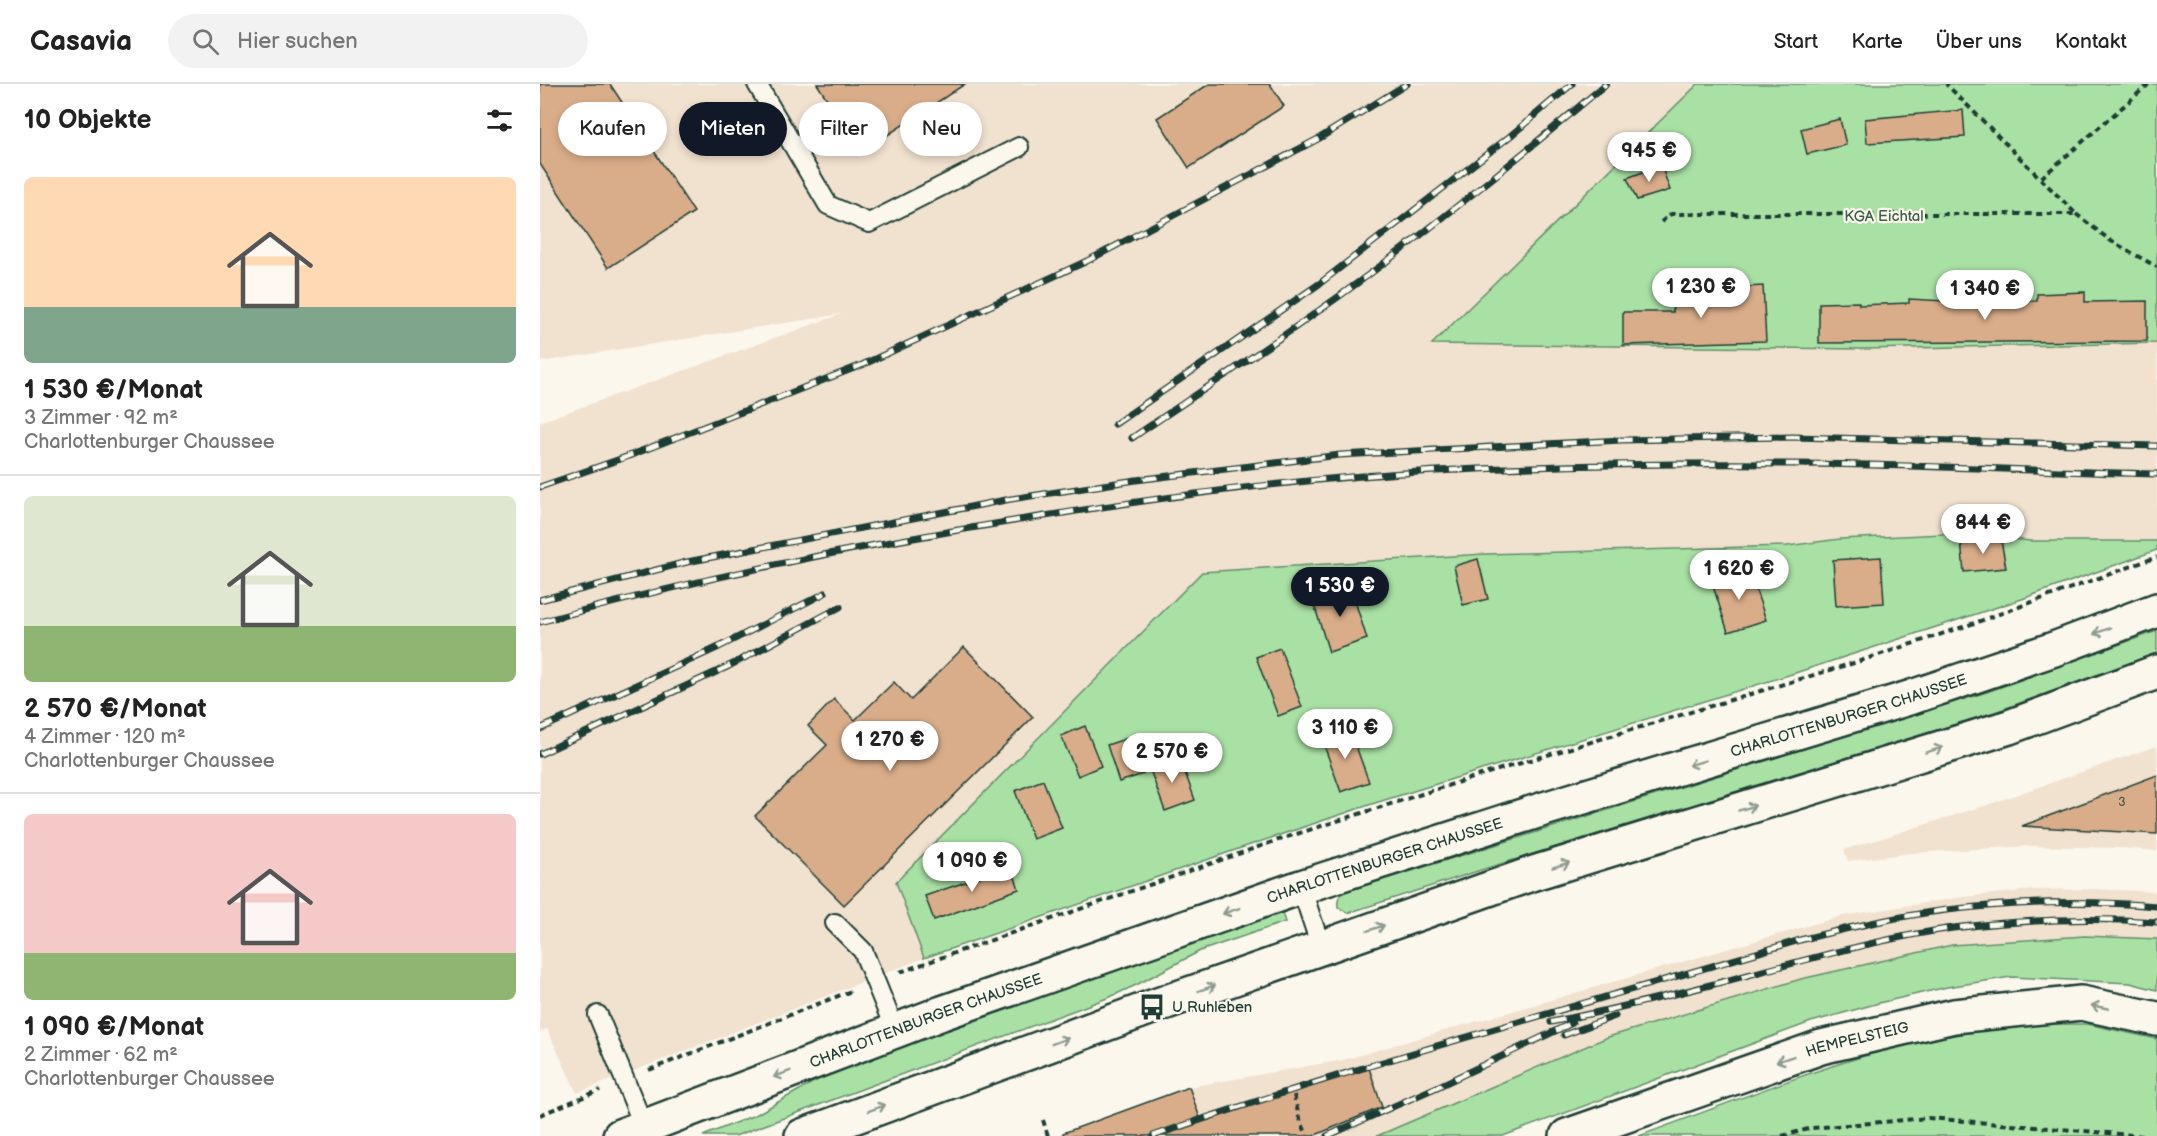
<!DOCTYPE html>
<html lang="de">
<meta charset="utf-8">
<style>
:root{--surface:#fff;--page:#f2f2f2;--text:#222;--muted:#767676;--line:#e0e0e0;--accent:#111827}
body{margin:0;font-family:"Balsamiq Sans",sans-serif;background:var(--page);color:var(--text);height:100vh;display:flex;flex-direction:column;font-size:22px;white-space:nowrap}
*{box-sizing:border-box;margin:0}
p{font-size:20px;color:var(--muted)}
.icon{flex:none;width:33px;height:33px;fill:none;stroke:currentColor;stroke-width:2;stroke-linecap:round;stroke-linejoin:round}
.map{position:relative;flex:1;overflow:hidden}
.side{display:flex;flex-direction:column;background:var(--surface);width:540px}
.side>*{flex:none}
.top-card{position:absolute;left:18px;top:18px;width:570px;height:54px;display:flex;gap:12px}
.price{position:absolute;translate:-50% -51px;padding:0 14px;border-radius:21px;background:#fff;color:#222;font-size:20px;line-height:39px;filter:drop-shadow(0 2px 3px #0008)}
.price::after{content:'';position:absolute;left:50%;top:36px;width:18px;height:14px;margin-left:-9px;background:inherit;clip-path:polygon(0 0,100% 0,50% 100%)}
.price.selected{background:var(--accent);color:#fff}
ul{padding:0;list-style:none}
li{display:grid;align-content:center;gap:12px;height:318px;padding:0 24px}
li+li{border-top:2px solid var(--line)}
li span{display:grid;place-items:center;height:186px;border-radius:9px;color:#555}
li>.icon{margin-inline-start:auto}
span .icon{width:108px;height:108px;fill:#fffc;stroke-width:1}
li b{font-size:26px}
h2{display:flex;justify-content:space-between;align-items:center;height:72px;padding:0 24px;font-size:26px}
.pill{padding:0 21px;border-radius:27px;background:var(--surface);box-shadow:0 3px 9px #0003;font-size:21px;line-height:54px}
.pill.selected{background:var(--accent);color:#fff}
header{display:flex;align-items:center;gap:36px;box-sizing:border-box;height:84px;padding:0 30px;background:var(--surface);border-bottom:2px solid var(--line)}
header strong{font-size:28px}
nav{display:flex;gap:33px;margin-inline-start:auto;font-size:21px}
.search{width:420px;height:54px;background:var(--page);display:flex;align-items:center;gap:15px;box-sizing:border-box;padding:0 21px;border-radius:33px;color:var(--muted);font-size:22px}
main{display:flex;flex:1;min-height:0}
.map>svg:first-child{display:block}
.built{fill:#f1e1cf}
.green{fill:#a9e1a5;stroke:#648f6c;stroke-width:1.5}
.building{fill:#d9ad8a;stroke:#1f3d34;stroke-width:1.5}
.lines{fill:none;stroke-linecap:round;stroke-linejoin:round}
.lane-casing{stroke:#1f3d34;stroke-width:22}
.street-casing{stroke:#1f3d34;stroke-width:38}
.secondary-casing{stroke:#1f3d34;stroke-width:38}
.path{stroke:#1f3d34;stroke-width:4;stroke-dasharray:6 4.5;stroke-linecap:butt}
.lane{stroke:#fbf7ec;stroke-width:18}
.street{stroke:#fbf7ec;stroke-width:33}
.secondary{stroke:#fbf7ec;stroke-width:33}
.rail-casing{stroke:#1f3d34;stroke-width:7}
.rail{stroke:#fbf7ec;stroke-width:4.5;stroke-dasharray:14;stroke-linecap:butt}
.oneway{stroke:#8d9a90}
.labels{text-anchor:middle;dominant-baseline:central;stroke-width:4.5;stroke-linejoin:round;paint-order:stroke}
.number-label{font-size:12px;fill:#4e594a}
.park-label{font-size:15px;fill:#3b5e4b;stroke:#fbf7ec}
.street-label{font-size:15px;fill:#1f3d34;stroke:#fbf7ec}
.poi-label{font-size:15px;fill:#1f3d34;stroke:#fbf7ec;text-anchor:start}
</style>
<header>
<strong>Casavia</strong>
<div class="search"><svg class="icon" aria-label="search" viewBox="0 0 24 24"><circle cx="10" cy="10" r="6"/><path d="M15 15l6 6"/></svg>Hier suchen</div>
<nav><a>Start</a><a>Karte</a><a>Über uns</a><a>Kontakt</a></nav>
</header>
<main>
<section class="side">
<h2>10 Objekte<svg class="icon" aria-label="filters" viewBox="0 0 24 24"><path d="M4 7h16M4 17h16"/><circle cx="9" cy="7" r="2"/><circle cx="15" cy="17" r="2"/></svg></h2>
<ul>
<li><span style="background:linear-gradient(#ffd9b3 70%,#7fa58c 0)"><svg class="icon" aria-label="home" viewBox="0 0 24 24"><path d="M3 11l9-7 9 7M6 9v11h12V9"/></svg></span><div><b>1 530 €/Monat</b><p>3 Zimmer · 92 m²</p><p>Charlottenburger Chaussee</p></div></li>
<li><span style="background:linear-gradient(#dfe7d0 70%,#8fb573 0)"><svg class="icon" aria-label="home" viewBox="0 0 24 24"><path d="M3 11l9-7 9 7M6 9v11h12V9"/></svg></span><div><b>2 570 €/Monat</b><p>4 Zimmer · 120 m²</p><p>Charlottenburger Chaussee</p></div></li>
<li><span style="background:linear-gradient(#f6c9c9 75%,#8fb573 0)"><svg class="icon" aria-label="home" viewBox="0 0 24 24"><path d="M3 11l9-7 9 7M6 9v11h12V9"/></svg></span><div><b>1 090 €/Monat</b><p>2 Zimmer · 62 m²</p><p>Charlottenburger Chaussee</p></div></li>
</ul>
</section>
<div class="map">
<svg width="1617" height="1052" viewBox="0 0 1617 1052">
<rect width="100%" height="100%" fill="#fbf7ec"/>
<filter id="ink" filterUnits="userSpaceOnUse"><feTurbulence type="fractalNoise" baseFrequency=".0167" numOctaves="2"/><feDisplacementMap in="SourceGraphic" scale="12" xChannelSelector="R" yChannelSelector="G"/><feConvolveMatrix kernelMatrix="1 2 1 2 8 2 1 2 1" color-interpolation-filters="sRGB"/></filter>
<g filter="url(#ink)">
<!-- built -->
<g class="built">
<path d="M 0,0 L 1158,0 L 892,260 L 1323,265 L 1617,259 L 1617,457 L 1490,457 L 1424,449 L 1300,455 L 1247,462 L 945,470 L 662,488 L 357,798 L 384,874 L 37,1009 L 7,945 L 0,948 L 0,338 L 302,230 L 0,278 Z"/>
<path d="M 1617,662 L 1617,767 L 1583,764 L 1489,762 L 1371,769 L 1308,777 L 1304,766 L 1447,721 Z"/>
<path d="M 1556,805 L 1617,808 L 1617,855 L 1545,852 L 1412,861 L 1261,895 L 1068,953 L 837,1052 L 666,1052 L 649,1003 L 803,976 L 1302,832 L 1423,813 L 1492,806 Z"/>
</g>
<!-- green -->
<g class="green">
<path d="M 1158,0 L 1617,0 L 1617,259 L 1323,265 L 892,260 Z"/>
<path d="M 1424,449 L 1490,457 L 1617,457 L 1617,466 L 1482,515 L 1252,590 L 835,719 L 701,764 L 384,874 L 356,798 L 662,488 L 945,470 L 1247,462 L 1300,455 Z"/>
<path d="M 1617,547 L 1617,569 L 1455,628 L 944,785 L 808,829 L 798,823 C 797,814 799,810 807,807 L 1447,608 Z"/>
<path d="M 741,826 L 745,838 L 660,867 L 598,900 L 570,913 L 195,1052 L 163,1052 L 217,1030 L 293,987 L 572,884 Z"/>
<path d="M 1545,852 L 1617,855 L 1617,906 L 1590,899 L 1471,893 L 1407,903 L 1339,919 L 1271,938 L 963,1052 L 837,1052 L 1068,953 L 1261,895 L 1412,861 Z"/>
<path d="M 1483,940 L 1547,940 L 1617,955 L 1617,1052 L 1099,1052 C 1176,1024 1252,993 1331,970 C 1381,955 1433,948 1483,940 Z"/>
</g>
<!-- building -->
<g class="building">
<path d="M 0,0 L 70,0 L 154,128 L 68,184 L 0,80 Z"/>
<path d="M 277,0 L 425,0 L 322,68 Z"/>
<path d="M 669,0 L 730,0 L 744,22 L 649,84 L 617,34 Z"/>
<path d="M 1423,26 L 1425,53 L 1327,59 L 1325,35 Z"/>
<path d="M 1300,35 L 1306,61 L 1267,70 L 1261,45 Z"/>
<path d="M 1121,81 L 1130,106 L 1097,116 L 1087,94 Z"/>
<path d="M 1223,202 L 1226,257 L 1083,261 L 1083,228 L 1133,228 L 1131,207 Z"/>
<path d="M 1545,208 L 1545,218 L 1607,217 L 1607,257 L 1279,259 L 1279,219 L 1319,218 L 1319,221 L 1369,219 L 1369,215 L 1424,218 L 1497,217 L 1497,210 Z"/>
<path d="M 1461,456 L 1466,484 L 1424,488 L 1421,457 Z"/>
<path d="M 1341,473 L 1344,519 L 1296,522 L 1293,476 Z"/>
<path d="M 938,475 L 948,515 L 923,521 L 914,482 Z"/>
<path d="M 1209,486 L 1226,536 L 1188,548 L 1172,499 Z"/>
<path d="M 810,501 L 827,555 L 789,568 L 772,514 Z"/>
<path d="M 424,563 L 493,633 L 304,821 L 215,732 L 287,661 L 268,642 L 294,615 L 315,636 L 354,598 L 371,616 Z"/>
<path d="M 740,564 L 762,623 L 738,632 L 716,573 Z"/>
<path d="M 545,642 L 561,682 L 538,692 L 521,652 Z"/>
<path d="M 809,643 L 829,698 L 801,708 L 781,653 Z"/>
<path d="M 591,653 L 603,690 L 579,698 L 567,661 Z"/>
<path d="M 639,672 L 655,716 L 625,727 L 609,683 Z"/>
<path d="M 1617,691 L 1617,750 L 1482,742 Z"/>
<path d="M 503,696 L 522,744 L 493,755 L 475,707 Z"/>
<path d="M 471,782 L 479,805 L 394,836 L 385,812 Z"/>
<path d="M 829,984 L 842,1023 L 773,1052 L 523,1052 L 523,1049 L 649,1003 L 661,1037 Z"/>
</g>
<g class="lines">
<!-- lane casing -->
<g class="lane-casing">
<g id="lane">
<path d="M 217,0 L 288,121 L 329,139 L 479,63"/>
<path d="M 761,803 L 781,863"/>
<path d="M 295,839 L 323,867 L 355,946"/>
<path d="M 58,931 L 104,1043"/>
</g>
</g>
<!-- street casing -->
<g class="street-casing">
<g id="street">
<path id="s1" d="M 1027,1052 L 1281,963 L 1414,932 L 1541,919 L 1617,935"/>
</g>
</g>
<!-- secondary casing -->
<g class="secondary-casing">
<g id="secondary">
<path id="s2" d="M 80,1052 L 402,929 L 761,803 L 1004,725 L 1372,613 L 1514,565 L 1617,526"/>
<path d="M 262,1052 L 612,923 L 994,789 L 1469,643 L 1617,588"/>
</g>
</g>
<!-- path -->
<g class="path">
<path d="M 1501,94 L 1609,0"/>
<path d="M 1536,130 L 1571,157 L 1617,183"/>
<path d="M 1121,138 L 1131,130 L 1536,130 L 1406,0"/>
<path d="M 360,888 L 741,755 L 941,691 L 1317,578 L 1426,542 L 1617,473"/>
<path d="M 109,986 L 311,907"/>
<path d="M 754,1011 L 759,1033 L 767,1051"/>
<path d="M 0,1031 L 60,1006"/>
<path d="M 503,1036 L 508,1052"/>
<path d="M 1242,1052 L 1272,1044 L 1388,1034 L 1603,1052"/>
</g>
<!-- lane -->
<use href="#lane" class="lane"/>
<!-- street -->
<use href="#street" class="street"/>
<!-- secondary -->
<use href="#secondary" class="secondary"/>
<!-- rail casing -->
<g class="rail-casing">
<g id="rail">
<path d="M 575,340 L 779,200 L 969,53 L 1032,0"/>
<path d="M 592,354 C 676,297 762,241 843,180 C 919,122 993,62 1066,0"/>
<path d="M 0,403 L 86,373 L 322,281 L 547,177 L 778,55 L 867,0"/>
<path d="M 0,516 L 147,478 L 471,415 L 596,396 L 800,371 L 1082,356 L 1253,353 L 1617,362"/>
<path d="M 0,538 C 166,492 335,458 505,432 C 634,411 765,394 896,387 C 1013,381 1131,379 1248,380 C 1371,380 1494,387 1617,390"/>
<path d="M 0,645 L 179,563 L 285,509"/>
<path d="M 0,670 L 189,582 L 300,523"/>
<path d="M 1011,938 C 1082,924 1153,906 1223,887 C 1285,871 1349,853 1413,844 C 1480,836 1550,833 1617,838"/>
<path d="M 1024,951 L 1075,932"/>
<path d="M 613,1052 C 826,978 1044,921 1260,856 C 1308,844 1357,832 1407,826 C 1476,818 1548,816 1617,822"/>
<path d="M 787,1052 L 897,1003 L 1032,939"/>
</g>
</g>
<!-- rail -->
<use href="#rail" class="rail"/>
</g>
<!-- one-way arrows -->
<defs><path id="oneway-shaft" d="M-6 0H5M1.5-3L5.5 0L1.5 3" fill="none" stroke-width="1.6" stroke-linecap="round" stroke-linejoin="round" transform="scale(1.5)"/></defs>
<g class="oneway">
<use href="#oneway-shaft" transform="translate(1562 547) rotate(159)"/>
<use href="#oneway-shaft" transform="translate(1394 666) rotate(-17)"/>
<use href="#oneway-shaft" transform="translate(1157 679) rotate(163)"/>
<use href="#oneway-shaft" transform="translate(1207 724) rotate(-17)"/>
<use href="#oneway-shaft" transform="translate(1021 781) rotate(-17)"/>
<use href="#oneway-shaft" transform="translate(691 827) rotate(161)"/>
<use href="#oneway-shaft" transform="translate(836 844) rotate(-19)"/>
<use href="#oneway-shaft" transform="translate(667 904) rotate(-19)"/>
<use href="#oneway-shaft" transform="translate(1560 923) rotate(-169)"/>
<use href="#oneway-shaft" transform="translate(520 957) rotate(-20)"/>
<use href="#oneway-shaft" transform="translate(1245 975) rotate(161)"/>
<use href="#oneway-shaft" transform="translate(242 990) rotate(159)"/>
<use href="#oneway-shaft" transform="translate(337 1024) rotate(-20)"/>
</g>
</g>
<!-- icons -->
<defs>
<g id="bus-bare" transform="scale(2.07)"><path d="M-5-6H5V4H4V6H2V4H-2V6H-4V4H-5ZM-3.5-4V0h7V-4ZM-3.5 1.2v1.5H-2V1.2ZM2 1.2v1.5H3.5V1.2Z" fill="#1f3d34" stroke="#fbf7ec" stroke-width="2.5" paint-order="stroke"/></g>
</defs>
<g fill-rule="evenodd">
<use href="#bus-bare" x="612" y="923"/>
</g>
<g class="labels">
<!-- number labels -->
<g class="number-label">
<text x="1582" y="718">3</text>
</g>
<!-- park labels -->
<g class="park-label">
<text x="1344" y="132">KGA Eichtal</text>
</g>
<!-- street labels -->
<g class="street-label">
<text stroke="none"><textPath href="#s2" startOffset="1299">CHARLOTTENBURGER CHAUSSEE</textPath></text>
<text stroke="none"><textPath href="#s2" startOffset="813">CHARLOTTENBURGER CHAUSSEE</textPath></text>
<text stroke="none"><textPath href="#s2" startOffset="327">CHARLOTTENBURGER CHAUSSEE</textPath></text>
<text stroke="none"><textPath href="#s1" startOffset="306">HEMPELSTEIG</textPath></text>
</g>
<!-- poi labels -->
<g class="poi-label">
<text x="632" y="923">U Ruhleben</text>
</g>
</g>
</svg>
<b class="price" style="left:1109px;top:99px">945 €</b>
<b class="price" style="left:1161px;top:235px">1 230 €</b>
<b class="price" style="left:1445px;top:237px">1 340 €</b>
<b class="price" style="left:1443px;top:471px">844 €</b>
<b class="price" style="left:1199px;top:517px">1 620 €</b>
<b class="price selected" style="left:800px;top:534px">1 530 €</b>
<b class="price" style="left:805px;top:676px">3 110 €</b>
<b class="price" style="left:350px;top:688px">1 270 €</b>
<b class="price" style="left:632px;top:700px">2 570 €</b>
<b class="price" style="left:432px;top:809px">1 090 €</b>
<div class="top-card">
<a class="pill">Kaufen</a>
<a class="pill selected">Mieten</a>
<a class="pill">Filter</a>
<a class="pill">Neu</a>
</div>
</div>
</main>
